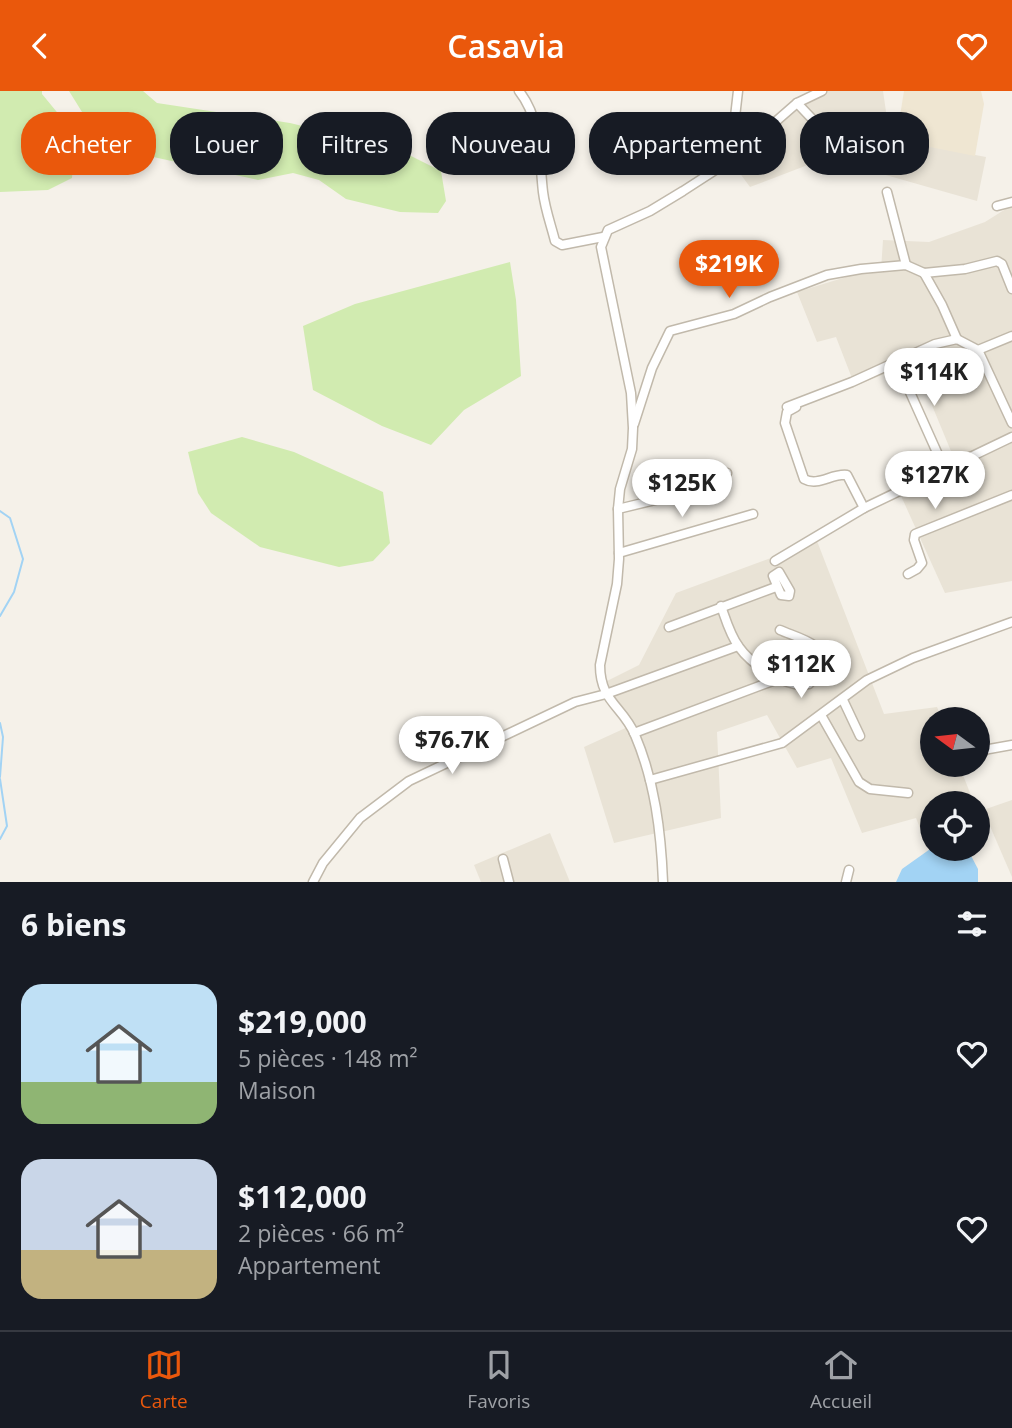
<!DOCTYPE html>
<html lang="fr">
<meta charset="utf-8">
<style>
:root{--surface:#171b24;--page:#20242c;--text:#f1f3f6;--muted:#9ea1a6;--line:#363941;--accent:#ea580c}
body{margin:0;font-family:"Open Sans",sans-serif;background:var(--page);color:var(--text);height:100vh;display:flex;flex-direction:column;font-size:26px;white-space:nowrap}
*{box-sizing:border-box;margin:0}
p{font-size:23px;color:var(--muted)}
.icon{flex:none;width:38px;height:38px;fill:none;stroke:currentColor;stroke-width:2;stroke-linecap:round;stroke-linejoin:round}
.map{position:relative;height:791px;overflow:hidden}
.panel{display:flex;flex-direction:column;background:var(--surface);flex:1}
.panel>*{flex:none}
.banner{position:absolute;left:21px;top:21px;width:971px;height:63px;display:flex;gap:14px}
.needle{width:46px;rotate:285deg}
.tools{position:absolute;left:920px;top:616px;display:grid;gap:14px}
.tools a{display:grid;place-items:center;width:70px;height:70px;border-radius:50%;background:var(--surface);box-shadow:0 4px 10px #0003;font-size:35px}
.price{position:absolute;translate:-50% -60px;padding:0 16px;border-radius:24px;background:#fff;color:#222;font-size:23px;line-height:46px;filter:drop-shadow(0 2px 4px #0008)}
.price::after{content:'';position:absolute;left:50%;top:42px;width:21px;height:16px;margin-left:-10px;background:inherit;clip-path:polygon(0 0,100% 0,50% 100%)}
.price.on{background:var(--accent);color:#fff}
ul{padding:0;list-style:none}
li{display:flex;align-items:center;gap:21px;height:175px;padding:0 21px}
li span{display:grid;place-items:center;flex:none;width:196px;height:140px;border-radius:21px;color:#555}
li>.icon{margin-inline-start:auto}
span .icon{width:84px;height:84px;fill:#fffc;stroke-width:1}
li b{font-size:30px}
h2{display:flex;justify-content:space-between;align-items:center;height:84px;padding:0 21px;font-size:30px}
.pill{padding:0 24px;border-radius:28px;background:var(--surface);box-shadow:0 4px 10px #0003;font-size:24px;line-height:63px}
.pill.on{background:var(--accent);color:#fff}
header{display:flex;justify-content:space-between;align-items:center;height:91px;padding:0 21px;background:var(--accent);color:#fff;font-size:32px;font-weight:600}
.menu{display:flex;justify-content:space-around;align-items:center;height:98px;border-top:2px solid var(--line);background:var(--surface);font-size:19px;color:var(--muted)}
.menu a{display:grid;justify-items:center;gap:4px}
.menu .on{color:var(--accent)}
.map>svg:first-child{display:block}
.residential{fill:#e9e3d6}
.education{fill:#efe6d2}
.green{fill:#d1ebb0}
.water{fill:#a2d3f4}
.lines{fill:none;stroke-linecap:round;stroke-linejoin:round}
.stream{stroke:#a2d3f4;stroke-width:2}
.street-casing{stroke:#c1b9ab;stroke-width:11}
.street{stroke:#fff;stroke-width:8}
</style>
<header><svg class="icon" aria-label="back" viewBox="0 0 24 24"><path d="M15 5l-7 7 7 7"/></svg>Casavia<svg class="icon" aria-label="heart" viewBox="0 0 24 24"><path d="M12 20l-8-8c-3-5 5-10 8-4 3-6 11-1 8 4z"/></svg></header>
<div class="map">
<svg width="1012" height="791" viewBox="0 0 1012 791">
<rect width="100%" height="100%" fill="#f5f1e9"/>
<!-- residential -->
<g class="residential">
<path d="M 820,0 L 883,0 L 890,48 L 986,66 L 977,110 L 826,67 L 750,96 L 733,73 Z"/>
<path d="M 1012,114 L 1012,490 L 945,502 L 897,396 L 953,365 L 914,271 L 855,295 L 836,246 L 817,251 L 797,201 L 856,183 L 881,179 L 883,149 L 929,151 L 985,131 Z"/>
<path d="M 817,450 L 884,623 L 937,616 L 942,628 L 933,628 L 933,674 L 959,674 L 974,712 L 933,712 L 933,744 L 924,747 L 916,727 L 862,742 L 831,667 L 797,677 L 767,624 L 717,641 L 721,727 L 614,752 L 584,656 L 632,634 L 605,591 L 639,574 L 676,502 Z"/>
<path d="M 1012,709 L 1012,786 L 983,719 Z"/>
<path d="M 550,742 L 570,791 L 481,791 L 474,774 Z"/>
</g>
<!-- education -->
<path class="education" d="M 904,0 L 981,0 L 984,13 L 975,65 L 900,50 L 905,27 L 900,25 Z"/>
<!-- green -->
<g class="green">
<path d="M 0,0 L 42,0 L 42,3 L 75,43 L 72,87 L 48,99 L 0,101 Z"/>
<path d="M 69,0 L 143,0 L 157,12 L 290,32 L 397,58 L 441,80 L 446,110 L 438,122 L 400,121 L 346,108 L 319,89 L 293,82 L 258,89 L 126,60 L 87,29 Z"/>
<path d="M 510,171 L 516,209 L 521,285 L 464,319 L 431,354 L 382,335 L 313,299 L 303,235 L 355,213 Z"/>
<path d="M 242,346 L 294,361 L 383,401 L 390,452 L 373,470 L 339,476 L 260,456 L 211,422 L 198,402 L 188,361 Z"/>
</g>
<!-- water -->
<path class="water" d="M 933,756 L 933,758 L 968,759 L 978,778 L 978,791 L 896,791 L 902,778 Z"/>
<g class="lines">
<!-- stream -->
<g class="stream">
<path d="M 0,420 L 10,427 L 23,468 L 14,501 L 0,525"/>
<path d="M 0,632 L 3,646 L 0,686"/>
<path d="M 0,688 L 7,735 L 0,748"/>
</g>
<!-- street casing -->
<g class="street-casing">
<g id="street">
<path d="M 519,0 C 542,29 539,67 543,101 C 545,118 551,134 555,150 L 562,154 L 603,146"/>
<path d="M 797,12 L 817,33 L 825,48 L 832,54"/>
<path d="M 734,67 L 735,26 L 738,0"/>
<path d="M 887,101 L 906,174"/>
<path d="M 997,115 L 1012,111"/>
<path d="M 924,182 L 965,178 L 997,170 L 1002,173 L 1012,198"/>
<path d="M 978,259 L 1012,245"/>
<path d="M 896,270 L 944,377"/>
<path d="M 787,316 L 852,291 L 935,253 L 957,248 L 978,259 L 1012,332"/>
<path d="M 796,316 L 787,321 L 785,332 L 804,388 C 818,396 832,382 847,384 L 864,417"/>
<path d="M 634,333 L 652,277 L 670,240 L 734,223 L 770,206 L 827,184 L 861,178 L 906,174 L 924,182 L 942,214 L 957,248"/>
<path d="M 618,418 L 688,401 L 727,382"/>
<path d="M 619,462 L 753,423"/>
<path d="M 775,470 L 864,417 L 1012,346"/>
<path d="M 779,481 L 790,500 L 789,505 L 781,504 L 773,485 Z"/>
<path d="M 908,483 L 917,478 L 922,472 L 914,449 L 915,443 L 1012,404"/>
<path d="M 721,515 C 726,529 730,544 739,556 C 751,573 788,599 809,593 L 826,575 C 825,552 798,547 780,539"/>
<path d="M 669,536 L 776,496"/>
<path d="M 843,609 L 860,645"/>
<path d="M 821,624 L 859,691 L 870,698 L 908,702"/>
<path d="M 634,642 L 778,588"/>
<path d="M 978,660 L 1012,654"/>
<path d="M 650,689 L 782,652 L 867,589 L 913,567 L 1012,531"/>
<path d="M 503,768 L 509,791"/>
<path d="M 313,791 L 323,772 L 360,727 L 409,690 L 575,611 L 606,603 L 738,555"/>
<path d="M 663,791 C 661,741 655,691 635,644 C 623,615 600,611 600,574 L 617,493 L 619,468 L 618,418 L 620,398 L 632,358 L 633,337 L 631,302 L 601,156 L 608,139 L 650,120 L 683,100 L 734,67 L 797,12 L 822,0"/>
<path d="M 846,791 L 849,779"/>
</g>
</g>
<!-- street -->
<use href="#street" class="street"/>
</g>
</svg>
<div class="tools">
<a><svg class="needle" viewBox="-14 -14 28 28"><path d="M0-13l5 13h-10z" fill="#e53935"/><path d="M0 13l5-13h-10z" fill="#9ea1a6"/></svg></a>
<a><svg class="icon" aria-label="locate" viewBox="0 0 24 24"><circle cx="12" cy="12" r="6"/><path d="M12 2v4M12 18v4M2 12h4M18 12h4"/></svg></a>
</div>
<b class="price on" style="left:729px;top:209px">$219K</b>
<b class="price" style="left:934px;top:317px">$114K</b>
<b class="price" style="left:935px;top:420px">$127K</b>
<b class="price" style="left:682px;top:428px">$125K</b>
<b class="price" style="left:801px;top:609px">$112K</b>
<b class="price" style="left:452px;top:685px">$76.7K</b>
<div class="banner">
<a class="pill on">Acheter</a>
<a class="pill">Louer</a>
<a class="pill">Filtres</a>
<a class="pill">Nouveau</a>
<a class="pill">Appartement</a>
<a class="pill">Maison</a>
</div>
</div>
<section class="panel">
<h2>6 biens<svg class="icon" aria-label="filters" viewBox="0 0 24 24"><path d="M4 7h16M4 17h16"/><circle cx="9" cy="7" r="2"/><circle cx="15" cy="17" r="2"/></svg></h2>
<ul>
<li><span style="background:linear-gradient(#bfe0f5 70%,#8fb573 0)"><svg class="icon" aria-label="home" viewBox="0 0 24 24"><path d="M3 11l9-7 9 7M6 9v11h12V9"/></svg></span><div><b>$219,000</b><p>5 pièces · 148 m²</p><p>Maison</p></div><svg class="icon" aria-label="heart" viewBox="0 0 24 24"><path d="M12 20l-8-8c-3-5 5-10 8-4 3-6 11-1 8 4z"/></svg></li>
<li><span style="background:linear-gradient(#c9d6e8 65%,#c2b280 0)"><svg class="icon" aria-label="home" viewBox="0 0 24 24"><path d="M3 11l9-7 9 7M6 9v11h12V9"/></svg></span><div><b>$112,000</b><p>2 pièces · 66 m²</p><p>Appartement</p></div><svg class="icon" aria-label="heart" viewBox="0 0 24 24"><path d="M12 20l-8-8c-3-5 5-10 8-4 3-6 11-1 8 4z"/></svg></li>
</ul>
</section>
<nav class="menu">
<a class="on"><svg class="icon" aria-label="map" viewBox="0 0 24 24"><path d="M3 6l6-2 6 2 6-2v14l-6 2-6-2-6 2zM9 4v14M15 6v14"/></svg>Carte</a>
<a><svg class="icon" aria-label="saved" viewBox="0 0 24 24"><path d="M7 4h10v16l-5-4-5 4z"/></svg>Favoris</a>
<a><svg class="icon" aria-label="home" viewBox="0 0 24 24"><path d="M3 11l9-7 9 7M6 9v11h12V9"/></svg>Accueil</a>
</nav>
